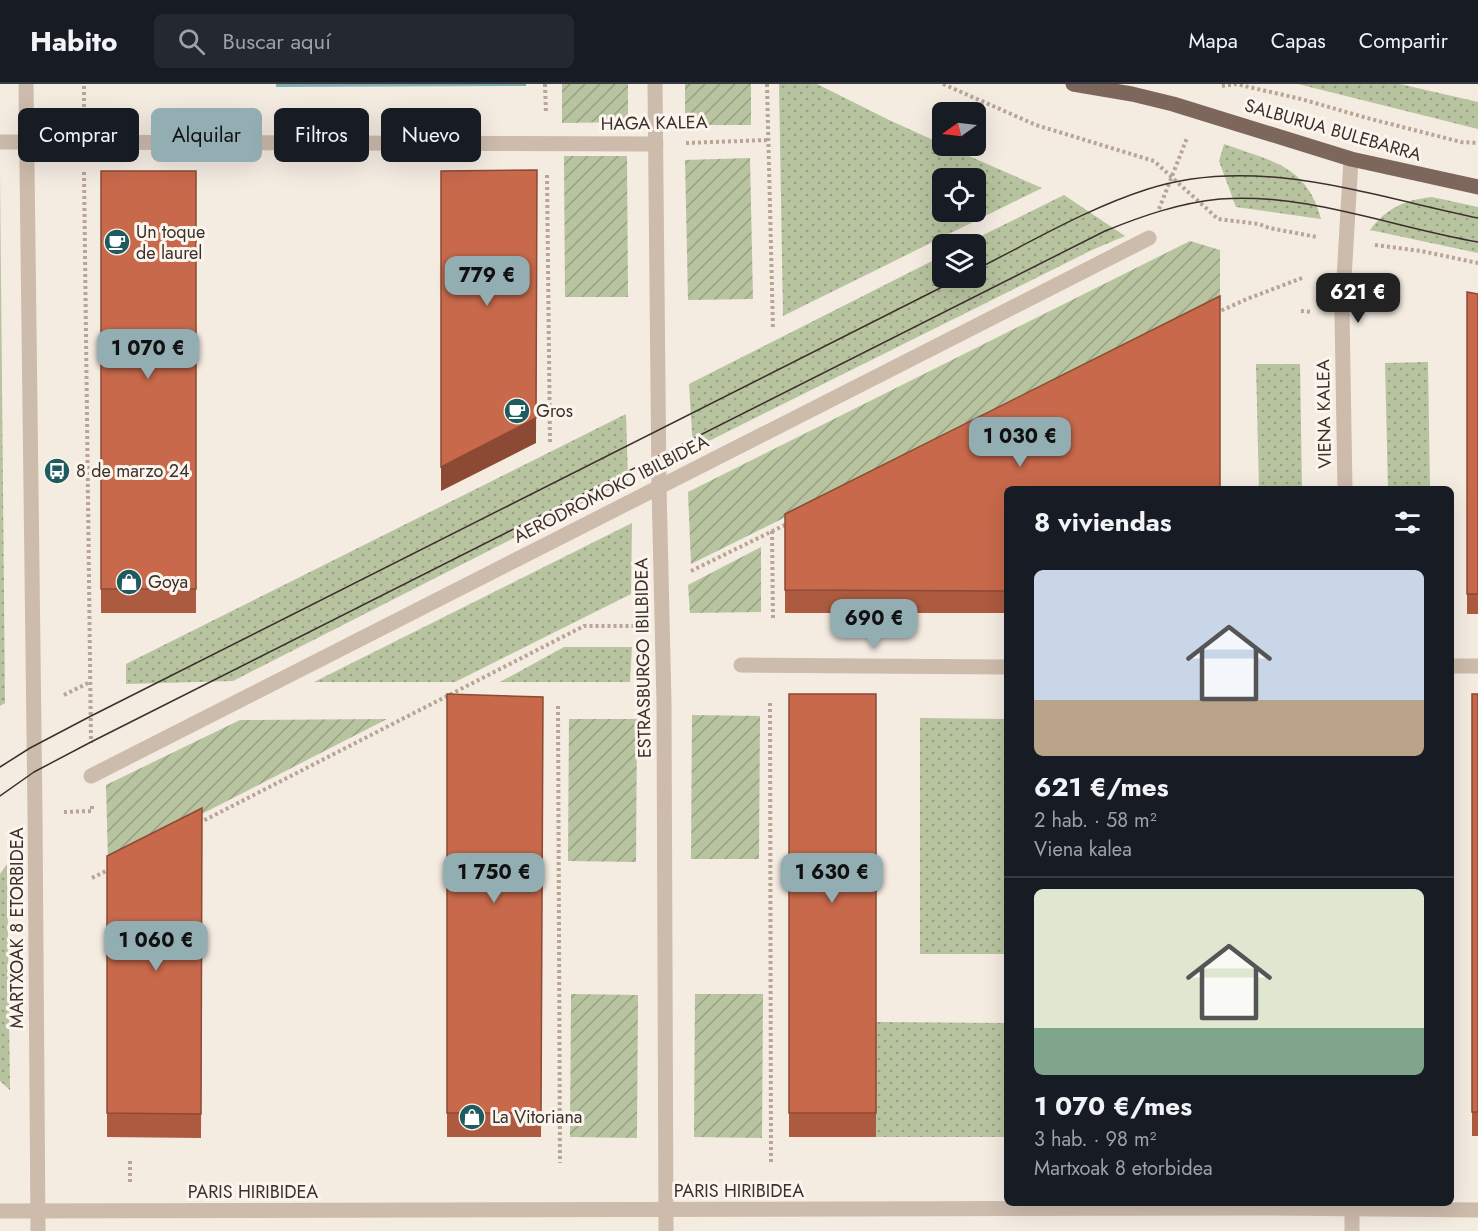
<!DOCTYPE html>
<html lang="es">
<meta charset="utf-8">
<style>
:root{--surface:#171b24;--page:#242831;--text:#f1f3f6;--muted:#9ea1a6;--line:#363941;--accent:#92aeb2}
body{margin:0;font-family:Jost,sans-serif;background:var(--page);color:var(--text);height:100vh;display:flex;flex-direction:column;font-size:22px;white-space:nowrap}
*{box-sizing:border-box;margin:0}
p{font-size:20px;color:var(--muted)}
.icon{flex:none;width:33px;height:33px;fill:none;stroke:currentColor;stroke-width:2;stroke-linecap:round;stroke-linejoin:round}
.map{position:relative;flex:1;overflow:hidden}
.side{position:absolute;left:1004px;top:402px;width:450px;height:720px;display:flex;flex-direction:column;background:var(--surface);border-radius:9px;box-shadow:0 6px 24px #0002}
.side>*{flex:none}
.guide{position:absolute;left:18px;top:24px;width:570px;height:54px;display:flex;gap:12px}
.needle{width:39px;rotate:256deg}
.tools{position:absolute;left:932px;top:18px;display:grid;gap:12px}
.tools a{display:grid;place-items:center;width:54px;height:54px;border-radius:9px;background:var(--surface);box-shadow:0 6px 24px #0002;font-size:30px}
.price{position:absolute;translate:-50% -51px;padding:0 14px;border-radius:12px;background:var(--accent);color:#111;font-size:20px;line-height:39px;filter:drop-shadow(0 2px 3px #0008)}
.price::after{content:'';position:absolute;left:50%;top:36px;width:18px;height:14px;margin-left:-9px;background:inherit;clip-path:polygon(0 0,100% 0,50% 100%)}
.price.active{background:#222;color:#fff}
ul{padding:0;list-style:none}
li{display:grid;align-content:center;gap:12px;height:318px;padding:0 30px}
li+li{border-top:2px solid var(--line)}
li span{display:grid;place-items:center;height:186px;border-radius:9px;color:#555}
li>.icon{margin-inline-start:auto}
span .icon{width:108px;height:108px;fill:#fffc;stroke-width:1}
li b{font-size:26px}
h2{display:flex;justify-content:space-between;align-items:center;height:72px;padding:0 30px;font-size:26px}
.chip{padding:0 21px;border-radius:9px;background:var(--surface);box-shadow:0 6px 24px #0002;font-size:21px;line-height:54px}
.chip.active{background:var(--accent);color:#111}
header{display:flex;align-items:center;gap:36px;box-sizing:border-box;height:84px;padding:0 30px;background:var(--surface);border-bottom:2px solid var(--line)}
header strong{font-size:28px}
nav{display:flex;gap:33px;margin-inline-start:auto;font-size:21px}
.search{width:420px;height:54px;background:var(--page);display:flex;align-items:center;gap:15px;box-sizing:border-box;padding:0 21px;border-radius:9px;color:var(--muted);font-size:22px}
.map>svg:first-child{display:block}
.grass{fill:url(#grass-dots);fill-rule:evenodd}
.garden{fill:url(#garden-furrows)}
.water{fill:url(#water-waves)}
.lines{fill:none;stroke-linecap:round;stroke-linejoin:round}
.path{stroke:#b9a596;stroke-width:4;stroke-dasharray:3 3;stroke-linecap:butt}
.minor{stroke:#cdbbac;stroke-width:15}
.major{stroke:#7d675c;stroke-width:15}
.tram{stroke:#3b302b;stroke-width:1.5}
.wall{fill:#ac5a40}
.shaded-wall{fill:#8c4a34}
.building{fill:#c8694b;stroke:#8c4a34;stroke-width:1.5}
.labels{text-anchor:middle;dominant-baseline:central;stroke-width:6;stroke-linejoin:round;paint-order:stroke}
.street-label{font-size:18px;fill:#3b302b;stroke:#fbf5ee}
.poi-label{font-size:18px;fill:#3b302b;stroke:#fbf5ee;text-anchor:start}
</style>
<header>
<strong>Habito</strong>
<div class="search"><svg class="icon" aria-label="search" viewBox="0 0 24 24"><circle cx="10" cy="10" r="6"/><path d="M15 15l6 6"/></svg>Buscar aquí</div>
<nav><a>Mapa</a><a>Capas</a><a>Compartir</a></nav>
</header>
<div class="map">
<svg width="1478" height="1147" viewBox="0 0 1478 1147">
<defs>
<pattern id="grass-dots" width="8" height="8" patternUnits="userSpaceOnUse" patternTransform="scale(1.5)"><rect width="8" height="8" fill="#b8c4a0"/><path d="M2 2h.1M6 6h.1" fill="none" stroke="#97a083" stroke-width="1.8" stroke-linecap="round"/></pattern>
<pattern id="garden-furrows" width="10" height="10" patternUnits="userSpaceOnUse" patternTransform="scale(1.5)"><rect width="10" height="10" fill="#b8c4a0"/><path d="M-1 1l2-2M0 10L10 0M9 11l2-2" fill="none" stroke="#97a083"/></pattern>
<pattern id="water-waves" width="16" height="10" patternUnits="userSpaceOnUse" patternTransform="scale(1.5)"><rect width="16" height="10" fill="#7fb0b2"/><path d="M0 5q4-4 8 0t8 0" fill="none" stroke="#699091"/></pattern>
</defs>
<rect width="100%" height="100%" fill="#f4ebe1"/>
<!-- grass -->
<g class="grass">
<path d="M 779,0 L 817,0 L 889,36 L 942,60 L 942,62 L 946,62 L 1042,104 L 783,232 ZM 942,94 L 975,94 L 975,128 L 942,128 Z"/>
<path d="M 1298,0 L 1400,0 L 1478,18 L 1478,45 Z"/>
<path d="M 1224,60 C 1271,77 1307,81 1321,135 L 1236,123 L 1219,77 Z"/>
<path d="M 0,88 L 5,619 L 0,622 Z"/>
<path d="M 1064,111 L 1125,152 L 1092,166 L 693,365 L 689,300 L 942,172 L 942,194 L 975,194 L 975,160 L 965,160 Z"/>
<path d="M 1432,113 L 1478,123 L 1478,169 L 1370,146 C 1386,124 1405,116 1432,113 Z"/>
<path d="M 1428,278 L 1430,405 L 1388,405 L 1385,279 Z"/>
<path d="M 1256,280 L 1300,280 L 1302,405 L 1259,405 Z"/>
<path d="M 626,330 L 628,396 L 233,597 L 126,600 L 126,580 Z"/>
<path d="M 632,439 L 631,510 L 455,598 L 314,598 Z"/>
<path d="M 564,563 L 632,563 L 630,598 L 500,598 Z"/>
<path d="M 920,634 L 1006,635 L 1006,870 L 920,870 Z"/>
<path d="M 7,780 L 10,1006 L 0,997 L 0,790 Z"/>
<path d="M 876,938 L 1006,939 L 1006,1053 L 876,1053 Z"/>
</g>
<!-- garden -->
<g class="garden">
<path d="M 562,0 L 628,0 L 628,38 L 562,39 Z"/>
<rect x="685" y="0" width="66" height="41"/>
<path d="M 564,72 L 627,72 L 628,213 L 565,213 Z"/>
<path d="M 750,74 L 753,215 L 688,216 L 685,76 Z"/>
<path d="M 1190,157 L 1220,166 L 1220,218 L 691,480 L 688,408 Z"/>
<path d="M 761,463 L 761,528 L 690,529 L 688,501 Z"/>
<path d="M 692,631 L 760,632 L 759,775 L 691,775 Z"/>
<path d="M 387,635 L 108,778 L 106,701 L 240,636 Z"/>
<path d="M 569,635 L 637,635 L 636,778 L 568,777 Z"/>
<path d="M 571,910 L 638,911 L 637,1054 L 570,1053 Z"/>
<path d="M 695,910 L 763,910 L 762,1054 L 694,1053 Z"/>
</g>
<!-- water -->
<path class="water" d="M 276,0 L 526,0 L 526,2 L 276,3 Z"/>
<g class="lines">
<!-- path -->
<g class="path">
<path d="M 545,0 L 546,30"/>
<path d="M 767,0 L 773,246"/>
<path d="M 943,0 L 1036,41 L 1154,77 L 1218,135 L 1259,140 L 1269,144 L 1317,153"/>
<path d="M 1222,2 L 1236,0 L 1301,15 L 1367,34 L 1461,58 L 1478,59"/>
<path d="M 84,29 L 84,0"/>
<path d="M 686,59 L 768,56"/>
<path d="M 84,88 L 91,659"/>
<path d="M 547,91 L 550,360"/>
<path d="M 1159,125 L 1187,54"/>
<path d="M 1375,161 L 1421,167 L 1478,179"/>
<path d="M 1301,227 L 1312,228"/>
<path d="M 1216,229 L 1247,215 L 1302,194"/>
<path d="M 772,447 L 773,536"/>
<path d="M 691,487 L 789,439"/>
<path d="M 64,611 L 90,598"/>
<path d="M 770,619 L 771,1078"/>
<path d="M 558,622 L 560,1079"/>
<path d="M 64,728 L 92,727 L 92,721"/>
<path d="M 199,739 L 584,542 L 634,542"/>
<path d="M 92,794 L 110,785"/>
<path d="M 130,1098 L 130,1077"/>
</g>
<!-- minor -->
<g class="minor">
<path d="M 26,0 L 35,730 L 38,1147"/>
<path d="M 655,0 L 659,403 L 664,619 L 666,1147"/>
<path d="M 0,58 L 656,60"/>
<path d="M 1345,405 L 1342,229 L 1351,75"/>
<path d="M 741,581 L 1006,583"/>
<path d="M 1450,582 L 1478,582"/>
<path d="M 91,692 L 1149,154"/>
<path d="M 1352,1119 L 1352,1147"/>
<path d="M 0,1127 L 1261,1124 L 1478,1126"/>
</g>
<!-- major -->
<path class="major" d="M 1073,0 L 1132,10 L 1173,20 L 1351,75 L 1478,103"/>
<!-- tram -->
<g class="tram">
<path d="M 975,186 C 1031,158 1088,124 1148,105 C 1256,70 1371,112 1478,134"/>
<path d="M 0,683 L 30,664 L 91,632 L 960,194"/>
<path d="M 0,712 L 34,688 L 91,658 L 1105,147 C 1142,132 1179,119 1220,115 C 1305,108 1395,144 1478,158"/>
</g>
</g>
<!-- wall -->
<g class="wall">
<rect x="101" y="87" width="95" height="442"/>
<path d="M 1467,208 L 1478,210 L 1478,530 L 1467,530 Z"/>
<path d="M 1006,405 L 1006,529 L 785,529 L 785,430 Z"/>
<path d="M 447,610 L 543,613 L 541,1053 L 447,1053 Z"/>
<rect x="789" y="610" width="87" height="443"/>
<rect x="1472" y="610" width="6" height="442"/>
<path d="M 202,724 L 201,1054 L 107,1053 L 107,772 Z"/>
</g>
<!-- shaded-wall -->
<path class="shaded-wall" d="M 537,86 L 536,359 L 441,407 L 441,383 Z"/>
<!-- building -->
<g class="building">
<path d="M 537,86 L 536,334 L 441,383 L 441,87 Z"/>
<rect x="101" y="87" width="95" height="418"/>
<path d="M 1467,208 L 1478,210 L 1478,510 L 1467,510 Z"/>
<path d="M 1220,212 L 1220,405 L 1006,405 L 1006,507 L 785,506 L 785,430 Z"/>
<path d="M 447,610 L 543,613 L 541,1029 L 447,1029 Z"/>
<rect x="789" y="610" width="87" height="419"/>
<rect x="1472" y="610" width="6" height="418"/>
<path d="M 202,724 L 201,1030 L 107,1029 L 107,772 Z"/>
</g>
<!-- icons -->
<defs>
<g id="cafe-disc" transform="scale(1.35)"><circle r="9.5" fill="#1f5a5e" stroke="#fbf5ee"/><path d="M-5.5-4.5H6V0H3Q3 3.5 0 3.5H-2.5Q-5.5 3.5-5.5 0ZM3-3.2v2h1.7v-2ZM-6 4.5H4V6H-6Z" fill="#fff"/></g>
<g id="bus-disc" transform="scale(1.35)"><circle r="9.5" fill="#1f5a5e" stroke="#fbf5ee"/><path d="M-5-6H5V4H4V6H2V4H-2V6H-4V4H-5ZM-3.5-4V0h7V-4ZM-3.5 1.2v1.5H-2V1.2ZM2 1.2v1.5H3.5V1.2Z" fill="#fff"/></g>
<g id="shop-disc" transform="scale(1.35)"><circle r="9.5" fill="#1f5a5e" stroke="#fbf5ee"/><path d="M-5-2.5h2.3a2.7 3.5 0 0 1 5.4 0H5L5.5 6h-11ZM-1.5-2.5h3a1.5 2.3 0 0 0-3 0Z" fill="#fff"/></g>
</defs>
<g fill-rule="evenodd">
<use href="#cafe-disc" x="117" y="158"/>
<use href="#cafe-disc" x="517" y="327"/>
<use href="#bus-disc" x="57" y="387"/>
<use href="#shop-disc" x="129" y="498"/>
<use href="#shop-disc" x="472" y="1033"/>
</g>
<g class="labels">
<!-- street labels -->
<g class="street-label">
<text transform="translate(654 39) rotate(-1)">HAGA KALEA</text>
<text transform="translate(1333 46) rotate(16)">SALBURUA BULEBARRA</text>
<text transform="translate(1324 330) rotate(-91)">VIENA KALEA</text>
<text transform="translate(611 405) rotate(-27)">AERODROMOKO IBILBIDEA</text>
<text transform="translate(643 574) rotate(-91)">ESTRASBURGO IBILBIDEA</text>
<text transform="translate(17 844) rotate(-90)">MARTXOAK 8 ETORBIDEA</text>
<text x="739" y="1107">PARIS HIRIBIDEA</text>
<text x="253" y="1108">PARIS HIRIBIDEA</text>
</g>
<!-- poi labels -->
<g class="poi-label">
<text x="136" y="148">Un toque<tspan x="136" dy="21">de laurel</tspan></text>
<text x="536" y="327">Gros</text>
<text x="76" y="387">8 de marzo 24</text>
<text x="148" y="498">Goya</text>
<text x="492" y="1033">La Vitoriana</text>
</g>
</g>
</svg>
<div class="tools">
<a><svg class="needle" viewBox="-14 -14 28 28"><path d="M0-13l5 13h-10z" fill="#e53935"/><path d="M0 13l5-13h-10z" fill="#9ea1a6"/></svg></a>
<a><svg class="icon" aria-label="locate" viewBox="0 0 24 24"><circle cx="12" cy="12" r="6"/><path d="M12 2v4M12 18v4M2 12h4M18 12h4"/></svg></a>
<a><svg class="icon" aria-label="layers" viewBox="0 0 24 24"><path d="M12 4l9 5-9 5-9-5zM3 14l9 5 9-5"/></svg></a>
</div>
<b class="price" style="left:487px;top:223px">779 €</b>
<b class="price active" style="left:1358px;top:240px">621 €</b>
<b class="price" style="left:148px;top:296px">1 070 €</b>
<b class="price" style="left:1020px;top:384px">1 030 €</b>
<b class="price" style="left:874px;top:566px">690 €</b>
<b class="price" style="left:494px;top:820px">1 750 €</b>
<b class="price" style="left:832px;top:820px">1 630 €</b>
<b class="price" style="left:156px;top:888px">1 060 €</b>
<div class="guide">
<a class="chip">Comprar</a>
<a class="chip active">Alquilar</a>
<a class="chip">Filtros</a>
<a class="chip">Nuevo</a>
</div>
<section class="side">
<h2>8 viviendas<svg class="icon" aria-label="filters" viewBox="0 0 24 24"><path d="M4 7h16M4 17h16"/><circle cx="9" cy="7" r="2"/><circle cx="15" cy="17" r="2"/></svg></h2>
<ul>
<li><span style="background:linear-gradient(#c9d6e8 70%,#b9a48a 0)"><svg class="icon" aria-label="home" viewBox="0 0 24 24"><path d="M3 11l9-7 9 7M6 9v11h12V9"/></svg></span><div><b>621 €/mes</b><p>2 hab. · 58 m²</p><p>Viena kalea</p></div></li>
<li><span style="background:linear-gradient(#dfe7d0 75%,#7fa58c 0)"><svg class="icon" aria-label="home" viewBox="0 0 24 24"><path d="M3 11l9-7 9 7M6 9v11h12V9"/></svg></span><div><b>1 070 €/mes</b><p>3 hab. · 98 m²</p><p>Martxoak 8 etorbidea</p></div></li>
</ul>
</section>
</div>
